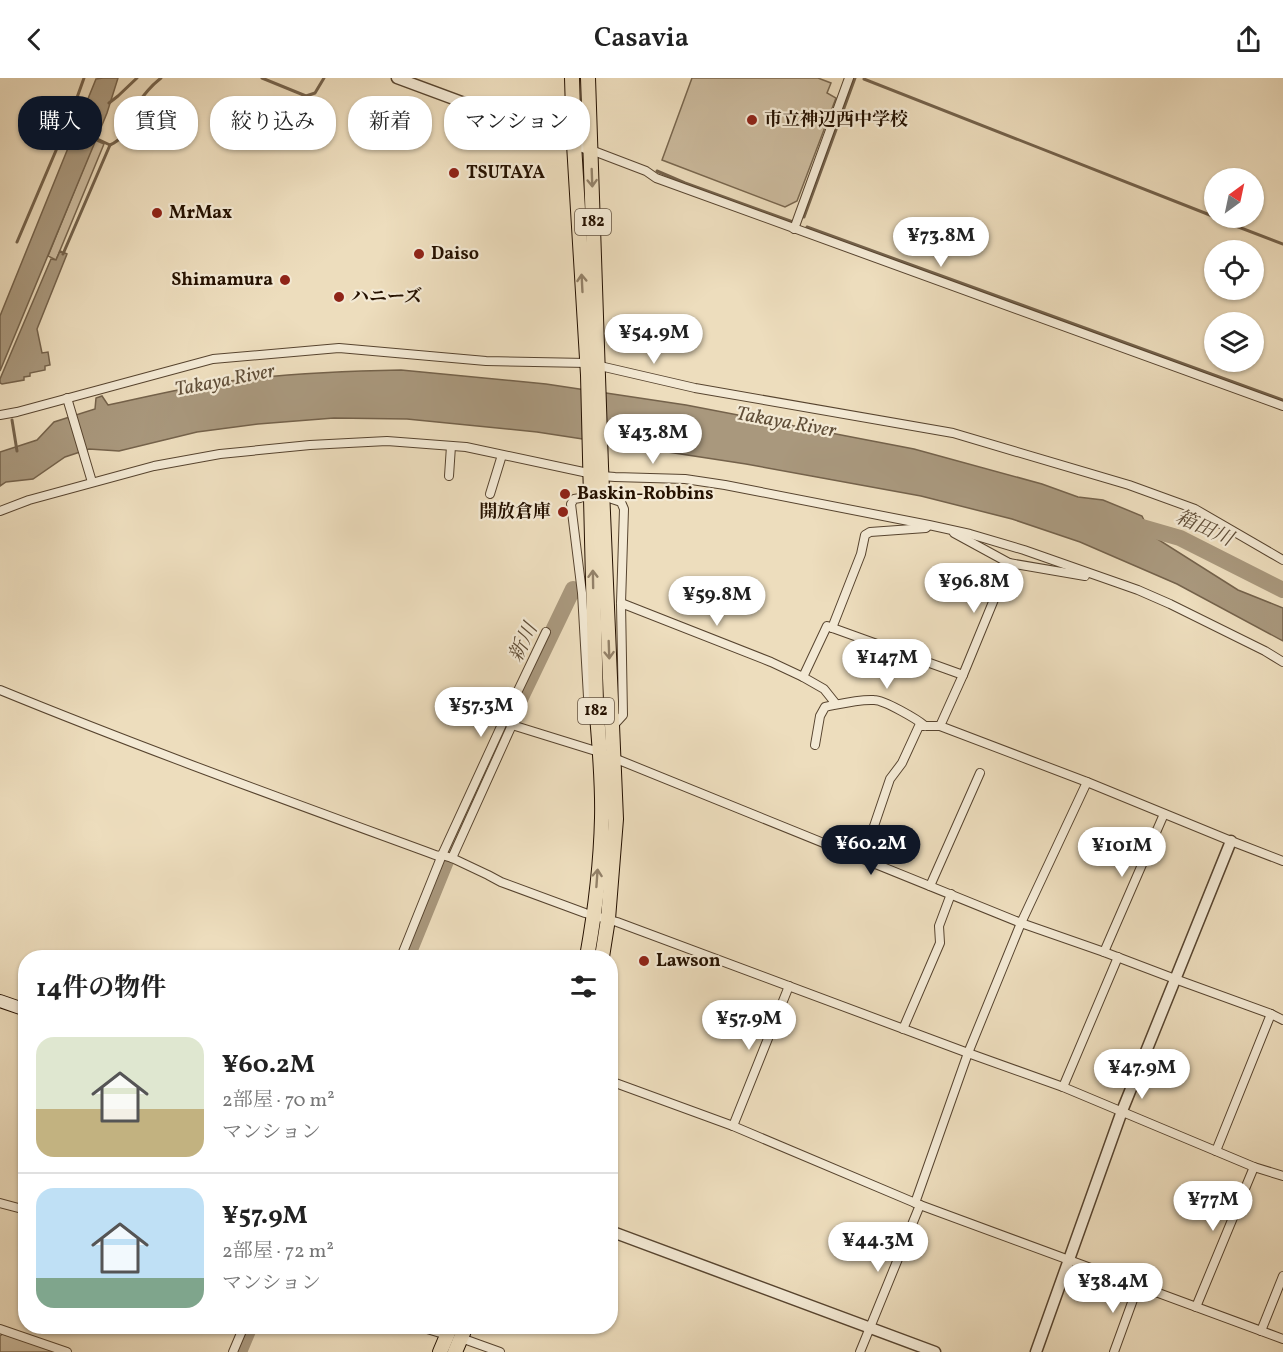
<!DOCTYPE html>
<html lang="ja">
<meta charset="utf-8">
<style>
:root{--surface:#fff;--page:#f2f2f2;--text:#222;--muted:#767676;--line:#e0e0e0;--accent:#111827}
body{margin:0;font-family:Vollkorn,"Noto Serif JP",serif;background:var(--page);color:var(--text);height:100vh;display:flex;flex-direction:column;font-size:22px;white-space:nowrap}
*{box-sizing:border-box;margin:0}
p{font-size:20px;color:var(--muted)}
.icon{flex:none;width:33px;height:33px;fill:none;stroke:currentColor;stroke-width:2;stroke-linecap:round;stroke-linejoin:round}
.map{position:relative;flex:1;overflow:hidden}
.side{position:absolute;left:18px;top:872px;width:600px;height:384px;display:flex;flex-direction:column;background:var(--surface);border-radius:24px;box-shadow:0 2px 4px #0004}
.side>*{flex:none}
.guide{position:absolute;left:18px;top:18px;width:600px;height:54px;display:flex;gap:12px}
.needle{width:39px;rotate:33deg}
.buttons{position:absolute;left:1204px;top:90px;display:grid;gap:12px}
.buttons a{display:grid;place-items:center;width:60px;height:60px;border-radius:50%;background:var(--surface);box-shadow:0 2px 4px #0004;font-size:30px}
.price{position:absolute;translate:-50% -51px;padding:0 14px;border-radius:21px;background:#fff;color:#222;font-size:20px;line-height:39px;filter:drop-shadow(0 2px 3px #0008)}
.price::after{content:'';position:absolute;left:50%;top:36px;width:18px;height:14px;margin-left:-9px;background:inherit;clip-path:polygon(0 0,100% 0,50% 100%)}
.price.active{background:var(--accent);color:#fff}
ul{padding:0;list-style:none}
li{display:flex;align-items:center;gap:18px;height:150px;padding:0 18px}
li+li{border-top:2px solid var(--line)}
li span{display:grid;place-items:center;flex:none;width:168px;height:120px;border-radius:18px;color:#555}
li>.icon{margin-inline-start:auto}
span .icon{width:72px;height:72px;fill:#fffc;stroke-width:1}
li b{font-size:26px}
h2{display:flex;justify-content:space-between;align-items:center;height:72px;padding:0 18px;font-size:26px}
.pill{padding:0 21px;border-radius:24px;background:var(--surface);box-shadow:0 2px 4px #0004;font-size:21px;line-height:54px}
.pill.active{background:var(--accent);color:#fff}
header{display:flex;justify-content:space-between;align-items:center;height:78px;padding:0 18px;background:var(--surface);font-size:27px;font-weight:600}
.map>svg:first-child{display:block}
.green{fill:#cbba9d;stroke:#78664e;stroke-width:1.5}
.water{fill:#a9987d;stroke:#74624b;stroke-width:1.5}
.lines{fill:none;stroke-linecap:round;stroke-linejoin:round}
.stream{stroke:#74624b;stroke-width:3}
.river{stroke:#a9987d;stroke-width:16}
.minor-casing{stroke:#57442f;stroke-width:10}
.tertiary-casing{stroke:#57442f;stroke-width:13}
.secondary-casing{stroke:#251100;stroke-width:14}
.trunk-casing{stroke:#251100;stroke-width:16}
.minor{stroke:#f3e9d4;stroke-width:8}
.tertiary{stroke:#f3e9d4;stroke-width:10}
.secondary{stroke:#f3e9d4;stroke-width:12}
.trunk{stroke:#edddbd;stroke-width:14}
.oneway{stroke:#938168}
.poi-dot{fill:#8f2418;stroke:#f3e9d4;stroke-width:2}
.labels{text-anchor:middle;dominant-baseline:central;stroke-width:4.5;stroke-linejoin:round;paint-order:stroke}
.shield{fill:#f3e9d4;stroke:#635240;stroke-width:1.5}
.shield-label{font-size:16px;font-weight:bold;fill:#251100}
.poi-label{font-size:18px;font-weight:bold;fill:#251100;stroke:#f3e9d4;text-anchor:start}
.water-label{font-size:20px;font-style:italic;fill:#604e38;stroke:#f3e9d4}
</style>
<header><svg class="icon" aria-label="back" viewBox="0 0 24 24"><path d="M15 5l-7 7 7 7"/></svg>Casavia<svg class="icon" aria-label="share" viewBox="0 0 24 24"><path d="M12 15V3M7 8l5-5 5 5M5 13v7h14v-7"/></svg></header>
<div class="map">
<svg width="1283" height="1274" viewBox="0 0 1283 1274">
<rect width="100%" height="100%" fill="#edddbd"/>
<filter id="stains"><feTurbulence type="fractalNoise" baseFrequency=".00333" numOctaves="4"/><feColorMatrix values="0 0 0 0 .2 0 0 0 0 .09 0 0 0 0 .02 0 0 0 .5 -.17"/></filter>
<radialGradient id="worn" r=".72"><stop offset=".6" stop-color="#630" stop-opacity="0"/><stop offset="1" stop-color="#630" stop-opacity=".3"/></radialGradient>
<!-- green -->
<g class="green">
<path d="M 692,0 L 818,0 L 831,5 L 827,15 L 836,20 L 797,123 L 785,129 L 662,82 Z"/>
<path d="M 95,62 L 104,66 L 56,182 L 48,178 Z"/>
<path d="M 6,1253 L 64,1274 L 0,1274 L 0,1258 Z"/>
</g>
<!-- water -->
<g class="water">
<path d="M 103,0 L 118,0 L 107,35 L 0,293 L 0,238 L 96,1 Z"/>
<path d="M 60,173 L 67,176 L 37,251 L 42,275 L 48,274 L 50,287 L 45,288 L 45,292 L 30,295 L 30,298 L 24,299 L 24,302 L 2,306 L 0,305 L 0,301 L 51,181 L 56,182 Z"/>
<path d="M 401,292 L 546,306 L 686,327 L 914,371 L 1042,406 L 1078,419 L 1103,422 L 1142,438 L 1151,457 L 1238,512 L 1283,530 L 1283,563 L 1177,506 L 1080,464 L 1012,441 L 921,418 L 746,386 L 537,354 L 407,341 L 334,340 L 258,346 L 197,354 L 119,373 L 89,371 L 65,379 L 33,401 L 6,404 L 0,408 L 0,374 L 37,362 L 54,344 L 95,331 L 96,320 L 102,318 L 108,327 C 146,319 183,310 221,304 C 281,296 341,293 401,292 Z"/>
</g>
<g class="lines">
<!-- stream -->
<g class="stream">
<path d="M 262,0 L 306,18 L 315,15 L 324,0"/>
<path d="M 864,1 L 1215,139"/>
<path d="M 109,25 L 118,18 L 137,0"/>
<path d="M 93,59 L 110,67"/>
<path d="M 657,93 L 685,105 L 793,144"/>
<path d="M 804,139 L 855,0"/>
<path d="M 1215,140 L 1283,166"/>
<path d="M 807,149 L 1283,322"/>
<path d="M 17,164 L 69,42 L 84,0"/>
<path d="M 63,176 L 110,67 C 129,59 126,43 136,28 C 142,19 152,7 161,0"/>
<path d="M 12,342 L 17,373"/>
</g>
<!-- river -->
<g class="river">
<path d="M 1128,445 L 1180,460 L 1283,512"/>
<path d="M 511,640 L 573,511 L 577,513"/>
<path d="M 449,775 L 482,700"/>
<path d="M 407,879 L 446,783"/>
<path d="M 239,1274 L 250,1248"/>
</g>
<!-- minor casing -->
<g class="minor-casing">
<g id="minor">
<path d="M 591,72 L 646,93 L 656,100 L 1283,328"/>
<path d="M 794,151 L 849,0"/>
<path d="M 67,320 L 92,404"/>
<path d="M 0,337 L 17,334 L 213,281 L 339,270 L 486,283 L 587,285 L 695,310 L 953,355 L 1129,407 L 1195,431 L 1283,482"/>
<path d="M 449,398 L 451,368"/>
<path d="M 490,416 L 502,377"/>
<path d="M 580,420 L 574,421 L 571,426 L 582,515 L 588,619 L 596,625"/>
<path d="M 612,421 L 621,424 L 624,431 L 621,525 L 623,637 L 612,649"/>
<path d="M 0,433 L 29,422 L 154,388 L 220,376 L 310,367 L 387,363 L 466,369 L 602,398 L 615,399 L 685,401 L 725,407 L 929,447 L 970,456 L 1024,472 L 1138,512 L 1170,526 L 1265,573 L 1283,584"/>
<path d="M 954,455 L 1009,485 L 1085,498"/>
<path d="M 621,525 L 771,584 L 803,599"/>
<path d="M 832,550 L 861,476 L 865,457 L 870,454 L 926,450 L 928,448"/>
<path d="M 963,597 L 1009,485"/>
<path d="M 0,612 C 144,671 291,724 438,778 L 442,777 L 452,780 L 488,797 L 501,804 L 585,835 L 617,844 L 968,975 L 1063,1009 L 1254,1089 L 1283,1098"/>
<path d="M 836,626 L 824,611 L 803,599 L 827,548 L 963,597 L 940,648 L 1087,704 L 1231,763 L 1283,783"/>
<path d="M 469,629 L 504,642 L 512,647 L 599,674 L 1021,845 L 1104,874 L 1175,901 L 1271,936 L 1283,942"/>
<path d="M 815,667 L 820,638 L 825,629 C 840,626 859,621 874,622 C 884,622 917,641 925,648"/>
<path d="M 860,779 L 873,751 L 890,701 L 902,685 L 919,648 L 940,648"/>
<path d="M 452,780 L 512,647"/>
<path d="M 930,808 L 980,695"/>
<path d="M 1104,874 L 1164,736"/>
<path d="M 401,879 L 442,777 L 504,642 L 546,554"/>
<path d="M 903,951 L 940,865 L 939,848 L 951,816"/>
<path d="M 610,1003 L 733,1048 L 920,1127 L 1283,1261"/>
<path d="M 1063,1009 L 1118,879"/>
<path d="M 733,1048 L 789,908"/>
<path d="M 1216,1073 L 1271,936"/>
<path d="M 0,1125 L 26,1132"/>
<path d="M 915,1125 L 968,975 L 1021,845 L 1087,704"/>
<path d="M 1196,1229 L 1254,1089"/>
<path d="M 417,1248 L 447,1257"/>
<path d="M 0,1251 L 67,1274"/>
<path d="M 1261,1253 L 1283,1198"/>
<path d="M 461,1260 L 500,1274"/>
<path d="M 233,1274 L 244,1248"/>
<path d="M 860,1274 L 920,1127"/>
<path d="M 1114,1274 L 1138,1208"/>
</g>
</g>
<!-- tertiary casing -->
<g class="tertiary-casing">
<g id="tertiary">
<path d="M 397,0 L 591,72"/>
<path d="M 610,1153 L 935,1274"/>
<path d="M 1036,1274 L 1122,1033 L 1231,763"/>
</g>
</g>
<!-- secondary casing -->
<g class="secondary-casing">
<path id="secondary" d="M 0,923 L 26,932"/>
</g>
<!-- trunk casing -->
<g class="trunk-casing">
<g id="trunk">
<path d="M 572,0 L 574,66 L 588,297 L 596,625 C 599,663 603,702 602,740 C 601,786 595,834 587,879"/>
<path d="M 588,0 L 601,388 L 616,741 L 608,841 L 602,879"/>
<path d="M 440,1274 L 451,1248"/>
<path d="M 455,1274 L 466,1248"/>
</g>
</g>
<!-- minor -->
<use href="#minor" class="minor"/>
<!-- tertiary -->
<use href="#tertiary" class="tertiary"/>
<!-- secondary -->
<use href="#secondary" class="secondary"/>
<!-- trunk -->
<use href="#trunk" class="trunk"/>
</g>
<!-- one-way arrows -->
<defs><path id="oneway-shaft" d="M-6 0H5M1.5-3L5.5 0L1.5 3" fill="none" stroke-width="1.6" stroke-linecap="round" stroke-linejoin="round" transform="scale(1.5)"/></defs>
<g class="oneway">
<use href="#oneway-shaft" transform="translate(592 100) rotate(88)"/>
<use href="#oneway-shaft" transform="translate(582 205) rotate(-93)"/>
<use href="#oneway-shaft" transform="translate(593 501) rotate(-91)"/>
<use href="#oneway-shaft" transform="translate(609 572) rotate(88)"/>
<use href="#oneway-shaft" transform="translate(597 800) rotate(-86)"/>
</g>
<!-- markers -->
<g class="poi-dot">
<circle cx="752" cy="42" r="6"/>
<circle cx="454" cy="95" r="6"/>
<circle cx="157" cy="135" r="6"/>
<circle cx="419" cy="176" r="6"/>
<circle cx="285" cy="202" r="6"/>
<circle cx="339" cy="219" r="6"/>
<circle cx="565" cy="416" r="6"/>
<circle cx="563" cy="434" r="6"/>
<circle cx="644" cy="883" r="6"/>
</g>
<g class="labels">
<!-- shield labels -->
<g class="shield">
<rect x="575" y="131" width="36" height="26" rx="4.5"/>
<rect x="578" y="620" width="36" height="26" rx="4.5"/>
</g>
<g class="shield-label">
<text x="593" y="144">182</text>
<text x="596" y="633">182</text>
</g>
<!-- poi labels -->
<g class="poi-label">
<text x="764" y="42">市立神辺西中学校</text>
<text x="466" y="95">TSUTAYA</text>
<text x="169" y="135">MrMax</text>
<text x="431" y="176">Daiso</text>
<text x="273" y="202" text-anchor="end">Shimamura</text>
<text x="351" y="219">ハニーズ</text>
<text x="577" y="416">Baskin-Robbins</text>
<text x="551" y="434" text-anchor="end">開放倉庫</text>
<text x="656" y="883">Lawson</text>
</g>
<!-- water labels -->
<g class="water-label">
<text transform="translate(225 303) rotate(-11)">Takaya River</text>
<text transform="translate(786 345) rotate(10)">Takaya River</text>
<text transform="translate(1204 451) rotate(24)">箱田川</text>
<text transform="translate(524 565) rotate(-64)">新川</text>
</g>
</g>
<rect width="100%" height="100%" filter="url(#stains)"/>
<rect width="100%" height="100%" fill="url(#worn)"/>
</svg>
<div class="buttons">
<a><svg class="needle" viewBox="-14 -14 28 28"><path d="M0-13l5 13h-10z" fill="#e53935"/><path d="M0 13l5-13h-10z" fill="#767676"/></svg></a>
<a><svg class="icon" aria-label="locate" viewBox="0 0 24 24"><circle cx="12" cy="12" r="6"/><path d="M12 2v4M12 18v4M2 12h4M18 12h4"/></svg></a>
<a><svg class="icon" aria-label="layers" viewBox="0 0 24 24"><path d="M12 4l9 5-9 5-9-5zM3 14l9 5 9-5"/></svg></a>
</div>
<b class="price" style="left:941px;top:190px">¥73.8M</b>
<b class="price" style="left:654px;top:287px">¥54.9M</b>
<b class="price" style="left:653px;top:387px">¥43.8M</b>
<b class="price" style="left:974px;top:536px">¥96.8M</b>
<b class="price" style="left:717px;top:549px">¥59.8M</b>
<b class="price" style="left:887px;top:612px">¥147M</b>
<b class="price" style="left:481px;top:660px">¥57.3M</b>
<b class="price active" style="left:871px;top:798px">¥60.2M</b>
<b class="price" style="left:1122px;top:800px">¥101M</b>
<b class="price" style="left:749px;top:973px">¥57.9M</b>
<b class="price" style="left:1142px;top:1022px">¥47.9M</b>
<b class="price" style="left:1213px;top:1154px">¥77M</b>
<b class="price" style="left:878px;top:1195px">¥44.3M</b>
<b class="price" style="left:1113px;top:1236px">¥38.4M</b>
<div class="guide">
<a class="pill active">購入</a>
<a class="pill">賃貸</a>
<a class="pill">絞り込み</a>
<a class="pill">新着</a>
<a class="pill">マンション</a>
</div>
<section class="side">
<h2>14件の物件<svg class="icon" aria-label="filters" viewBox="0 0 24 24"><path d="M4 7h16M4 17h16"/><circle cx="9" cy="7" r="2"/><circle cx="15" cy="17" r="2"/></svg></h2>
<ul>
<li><span style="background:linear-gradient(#dfe7d0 60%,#c2b280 0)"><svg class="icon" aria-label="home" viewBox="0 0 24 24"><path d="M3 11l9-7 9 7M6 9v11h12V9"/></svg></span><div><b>¥60.2M</b><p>2部屋 · 70 m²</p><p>マンション</p></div></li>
<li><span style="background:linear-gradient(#bfe0f5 75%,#7fa58c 0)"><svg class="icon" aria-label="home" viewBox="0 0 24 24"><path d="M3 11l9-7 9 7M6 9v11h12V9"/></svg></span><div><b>¥57.9M</b><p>2部屋 · 72 m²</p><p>マンション</p></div></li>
</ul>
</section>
</div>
